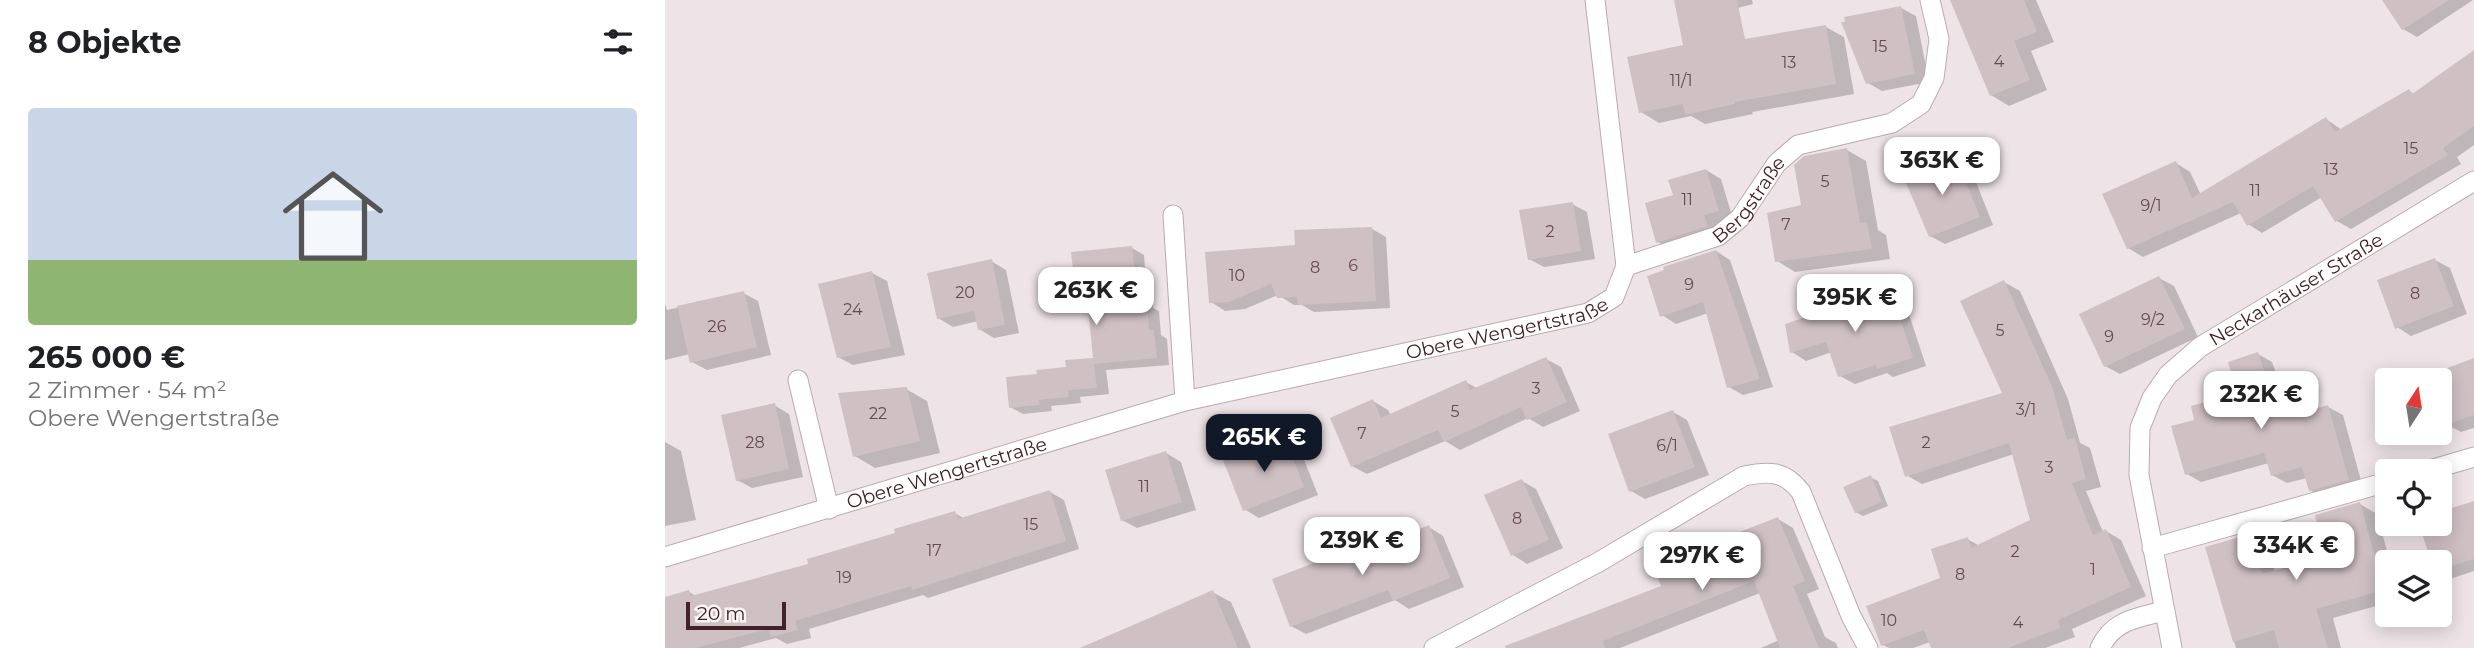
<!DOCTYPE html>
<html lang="de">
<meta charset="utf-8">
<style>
:root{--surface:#fff;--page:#f6f6f6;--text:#202124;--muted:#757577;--line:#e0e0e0;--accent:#111827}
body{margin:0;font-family:Montserrat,sans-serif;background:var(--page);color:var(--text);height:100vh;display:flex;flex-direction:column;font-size:26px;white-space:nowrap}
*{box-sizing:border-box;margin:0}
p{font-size:23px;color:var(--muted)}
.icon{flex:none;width:38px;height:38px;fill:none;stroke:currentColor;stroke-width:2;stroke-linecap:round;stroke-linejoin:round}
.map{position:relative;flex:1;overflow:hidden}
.side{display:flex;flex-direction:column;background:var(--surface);width:665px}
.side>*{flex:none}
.needle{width:46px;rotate:12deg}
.controls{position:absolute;left:1710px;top:368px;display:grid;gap:14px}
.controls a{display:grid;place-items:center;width:77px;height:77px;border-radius:7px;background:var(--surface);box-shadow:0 4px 18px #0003;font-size:35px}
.scale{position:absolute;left:21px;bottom:18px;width:100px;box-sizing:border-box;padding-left:7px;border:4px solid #422226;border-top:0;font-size:19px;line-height:24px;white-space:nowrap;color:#422226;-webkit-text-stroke:5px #faf5f7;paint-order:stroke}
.price{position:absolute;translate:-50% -60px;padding:0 16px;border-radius:14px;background:#fff;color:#222;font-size:23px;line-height:46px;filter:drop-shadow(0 2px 4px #0008)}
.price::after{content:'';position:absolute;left:50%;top:42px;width:21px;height:16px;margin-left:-10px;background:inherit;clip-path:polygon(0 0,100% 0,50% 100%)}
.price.on{background:var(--accent);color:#fff}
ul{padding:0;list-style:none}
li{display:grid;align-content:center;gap:14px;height:371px;padding:0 28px}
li+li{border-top:2px solid var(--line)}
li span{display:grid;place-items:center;height:217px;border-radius:7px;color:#555}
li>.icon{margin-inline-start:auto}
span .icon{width:126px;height:126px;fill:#fffc;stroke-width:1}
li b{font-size:30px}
h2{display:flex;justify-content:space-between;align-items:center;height:84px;padding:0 28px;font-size:30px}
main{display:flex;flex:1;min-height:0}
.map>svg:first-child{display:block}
.shadow{fill:#0003}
.building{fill:#cfc0c4}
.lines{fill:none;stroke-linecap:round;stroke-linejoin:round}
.minor-casing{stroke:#baaaad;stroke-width:21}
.tertiary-casing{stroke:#baaaad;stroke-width:21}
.minor{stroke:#fff;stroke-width:19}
.tertiary{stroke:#fff;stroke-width:19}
.labels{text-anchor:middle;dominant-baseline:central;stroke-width:5;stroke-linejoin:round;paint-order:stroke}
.number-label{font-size:16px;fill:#654a4e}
.street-label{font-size:19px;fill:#422226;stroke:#faf5f7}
</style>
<main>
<section class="side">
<h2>8 Objekte<svg class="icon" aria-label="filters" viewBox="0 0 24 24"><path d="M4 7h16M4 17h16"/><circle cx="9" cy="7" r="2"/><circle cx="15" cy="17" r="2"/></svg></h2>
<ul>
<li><span style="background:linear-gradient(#c9d6e8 70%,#8fb573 0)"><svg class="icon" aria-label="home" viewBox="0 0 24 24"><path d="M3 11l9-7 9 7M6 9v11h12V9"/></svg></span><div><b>265 000 €</b><p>2 Zimmer · 54 m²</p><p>Obere Wengertstraße</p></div></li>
</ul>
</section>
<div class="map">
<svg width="1809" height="648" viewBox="0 0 1809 648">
<rect width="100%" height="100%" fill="#eee4e7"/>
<!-- shadow -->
<g class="shadow">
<path d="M 1011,0 L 1087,0 L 1088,4 L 1030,19 Z"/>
<path d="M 1287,0 L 1371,0 L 1389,42 L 1366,51 L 1382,90 L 1344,106 L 1326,95 Z"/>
<path d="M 1719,0 L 1808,0 L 1752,37 L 1738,29 Z"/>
<path d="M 1236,8 L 1251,16 L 1264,82 L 1217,91 L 1203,83 Z"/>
<path d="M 1161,27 L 1179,37 L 1189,94 L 1087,112 L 1088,114 L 1040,124 L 1026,116 L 994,123 L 976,112 L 1079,38 L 1083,40 Z"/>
<path d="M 1809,53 L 1809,145 L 1792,157 L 1796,164 L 1686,229 L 1672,221 L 1657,197 L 1597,233 L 1583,224 L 1576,213 L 1478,257 L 1463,248 L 1511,163 L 1525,172 L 1536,195 L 1661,119 L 1677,130 L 1744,91 L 1749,94 Z"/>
<path d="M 1182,150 L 1201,161 L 1213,230 L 1221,235 L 1225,259 L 1130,272 L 1112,261 L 1138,206 Z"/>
<path d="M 1291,159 L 1305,167 L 1328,225 L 1280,244 L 1265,236 Z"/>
<path d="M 1041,170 L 1056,179 L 1068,219 L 1053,223 L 1057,234 L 1007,250 L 993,242 L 1010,196 Z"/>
<path d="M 907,204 L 922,212 L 930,259 L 879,267 L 864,259 Z"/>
<path d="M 707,229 L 721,237 L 725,308 L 649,312 L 637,305 L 629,305 L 613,295 L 580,309 L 560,311 L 546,302 Z"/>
<path d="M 467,248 L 479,255 L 481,281 L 486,283 L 488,308 L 494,311 L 496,335 L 502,339 L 504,365 L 441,370 L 444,394 L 415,397 L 416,403 L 386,406 L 387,411 L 358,414 L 345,407 L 403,369 L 430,360 L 426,311 L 417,306 L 415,281 L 410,278 Z"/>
<path d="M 1051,251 L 1065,260 L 1108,387 L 1078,395 L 1064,387 L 1043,313 L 1011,324 L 997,315 L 1001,271 Z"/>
<path d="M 1770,260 L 1785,268 L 1802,314 L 1746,336 L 1732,327 Z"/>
<path d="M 326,261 L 341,270 L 354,333 L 329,338 L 314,329 L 313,321 L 288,327 L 273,318 Z"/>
<path d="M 207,273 L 222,281 L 240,355 L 188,365 L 173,357 Z"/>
<path d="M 1494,278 L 1509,286 L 1533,337 L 1455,374 L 1440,366 Z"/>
<path d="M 1339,282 L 1355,291 L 1403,399 L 1415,443 L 1425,448 L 1436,487 L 1421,491 L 1438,532 L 1441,531 L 1456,540 L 1481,596 L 1407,629 L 1410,637 L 1380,648 L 1267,648 L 1265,642 L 1248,648 L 1224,648 L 1218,645 L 1278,579 L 1302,539 L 1315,546 L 1367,521 L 1349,454 L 1257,484 L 1241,475 L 1340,394 Z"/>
<path d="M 78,293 L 93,301 L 106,355 L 42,370 L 27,362 L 25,354 L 0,360 L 0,304 L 2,310 Z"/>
<path d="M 1214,294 L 1221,298 L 1226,296 L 1241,305 L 1261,366 L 1228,377 L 1222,373 L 1190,384 L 1175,376 L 1167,352 L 1141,361 L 1127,352 Z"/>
<path d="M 1593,354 L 1607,362 L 1619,396 L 1635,404 L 1637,414 L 1663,407 L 1678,415 L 1698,488 L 1660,499 L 1645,490 L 1642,478 L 1622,483 L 1607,475 L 1604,463 L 1536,482 L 1522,474 L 1531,421 L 1575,394 Z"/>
<path d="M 881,359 L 896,367 L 915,411 L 878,427 L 863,418 L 795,450 L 780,441 L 702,474 L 687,466 L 708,401 L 723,410 L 726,416 L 801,382 L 813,389 Z"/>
<path d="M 1809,360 L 1809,428 L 1796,432 L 1781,424 L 1774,380 L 1766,380 L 1764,376 Z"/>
<path d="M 241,389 L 262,401 L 275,453 L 210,468 L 190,456 Z"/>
<path d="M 109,405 L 124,414 L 138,477 L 87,488 L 72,480 Z"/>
<path d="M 1008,412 L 1022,420 L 1044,475 L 980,499 L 966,491 Z"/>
<path d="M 619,438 L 634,447 L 653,495 L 594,518 L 579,509 Z"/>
<path d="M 0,442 L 16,451 L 31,520 L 0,526 Z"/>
<path d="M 501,453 L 516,462 L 531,510 L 472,528 L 457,520 Z"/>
<path d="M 1205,477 L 1213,481 L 1223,506 L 1198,516 L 1191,512 Z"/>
<path d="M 857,481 L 871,489 L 898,548 L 862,564 L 848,555 Z"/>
<path d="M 385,492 L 399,500 L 414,549 L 263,598 L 258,595 L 144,629 L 146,638 L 122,644 L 111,638 L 74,648 L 0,648 L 0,599 L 24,592 L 31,596 L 145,565 L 290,513 L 300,519 Z"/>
<path d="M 1809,503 L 1809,571 L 1785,579 L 1774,573 L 1774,523 Z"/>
<path d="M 1695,504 L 1712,514 L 1725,562 L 1722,562 L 1722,603 L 1668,618 L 1676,648 L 1571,648 L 1542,548 L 1585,536 L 1602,546 L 1610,572 L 1664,557 Z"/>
<path d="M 1113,519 L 1128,528 L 1154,589 L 1142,594 L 1160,637 L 1171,643 L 1173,648 L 1096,648 L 1114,640 L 1095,593 L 955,648 L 840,648 L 998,587 Z"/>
<path d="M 764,527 L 778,536 L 799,587 L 744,609 L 730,600 L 641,634 L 626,626 L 670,557 L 679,562 Z"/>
<path d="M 547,592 L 566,602 L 586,648 L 415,648 Z"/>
</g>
<!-- building -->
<g class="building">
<path d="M 1009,0 L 1072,0 L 1080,39 L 1161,25 L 1171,84 L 1070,102 L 1070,104 L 1020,115 L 1018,104 L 974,113 L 962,57 L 1018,45 Z"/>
<path d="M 1285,0 L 1359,0 L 1372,32 L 1349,41 L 1365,80 L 1325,96 Z"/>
<path d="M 1717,0 L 1784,0 L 1737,30 Z"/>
<path d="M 1236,6 L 1250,74 L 1201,84 L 1176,22 L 1180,22 L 1179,17 Z"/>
<path d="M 1809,50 L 1809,126 L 1778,148 L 1783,155 L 1670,222 L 1648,186 L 1582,226 L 1568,202 L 1462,249 L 1437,194 L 1511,161 L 1527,198 L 1661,117 L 1670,132 L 1744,89 L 1747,94 Z"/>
<path d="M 1182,148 L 1195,223 L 1202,222 L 1207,249 L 1110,262 L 1102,213 L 1136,205 L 1129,165 L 1139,156 Z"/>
<path d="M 1291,157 L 1315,217 L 1264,237 L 1239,178 Z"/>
<path d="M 1041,169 L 1054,211 L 1039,215 L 1043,226 L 991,243 L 980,203 L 1008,195 L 1003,180 Z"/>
<path d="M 908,202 L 916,251 L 863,260 L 854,210 Z"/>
<path d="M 707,227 L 711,301 L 633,305 L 632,297 L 612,298 L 606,284 L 564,302 L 544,303 L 540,252 L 630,245 L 629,230 Z"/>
<path d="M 467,246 L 470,274 L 474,274 L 476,302 L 482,302 L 484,330 L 489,330 L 492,358 L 429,364 L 432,388 L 403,390 L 404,397 L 374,400 L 375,405 L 344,408 L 341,377 L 372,374 L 371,370 L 401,367 L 400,360 L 428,358 L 423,307 L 415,308 L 413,279 L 409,279 L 406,252 Z"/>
<path d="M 1051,250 L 1095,379 L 1062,388 L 1038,302 L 995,317 L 982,276 L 999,270 L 998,267 Z"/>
<path d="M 1770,258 L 1789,306 L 1730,329 L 1712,280 Z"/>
<path d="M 327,259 L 340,325 L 313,330 L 309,311 L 272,319 L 262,273 Z"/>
<path d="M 207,271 L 226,347 L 172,358 L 153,284 Z"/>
<path d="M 1494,276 L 1520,329 L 1439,367 L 1414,314 Z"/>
<path d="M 1339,280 L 1388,389 L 1402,440 L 1410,438 L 1421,479 L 1407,483 L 1428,535 L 1441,529 L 1466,587 L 1393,620 L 1395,628 L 1343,648 L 1266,648 L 1259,630 L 1216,646 L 1201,606 L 1275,578 L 1266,549 L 1303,537 L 1306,548 L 1365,520 L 1344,443 L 1240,477 L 1224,427 L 1337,393 L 1295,301 Z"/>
<path d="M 79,291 L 92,347 L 25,363 L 12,306 Z"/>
<path d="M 1215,292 L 1216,298 L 1227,294 L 1248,358 L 1212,369 L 1211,365 L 1173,377 L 1161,342 L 1125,353 L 1120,324 Z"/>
<path d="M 1593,352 L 1608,397 L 1620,394 L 1626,416 L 1663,405 L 1684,480 L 1644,491 L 1637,467 L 1606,476 L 1599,453 L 1520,475 L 1506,426 L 1529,420 L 1526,406 L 1573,393 L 1563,362 Z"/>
<path d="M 881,357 L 902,402 L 862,420 L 856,407 L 779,442 L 773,430 L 686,467 L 665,418 L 708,399 L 716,418 L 801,380 L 805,390 Z"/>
<path d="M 1809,358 L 1809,415 L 1780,425 L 1774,410 L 1774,371 Z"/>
<path d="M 242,387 L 255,441 L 188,457 L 173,393 Z"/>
<path d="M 110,403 L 124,469 L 71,481 L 56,415 Z"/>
<path d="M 1008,410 L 1030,467 L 964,492 L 943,434 Z"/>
<path d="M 620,437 L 639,487 L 578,511 L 558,460 Z"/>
<path d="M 501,451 L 517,502 L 456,521 L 440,470 Z"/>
<path d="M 1206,475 L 1217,502 L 1190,513 L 1178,487 Z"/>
<path d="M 857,479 L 884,540 L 846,556 L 819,495 Z"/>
<path d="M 385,490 L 401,541 L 247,590 L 246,586 L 130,621 L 133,630 L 106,637 L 103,629 L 30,648 L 0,648 L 0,597 L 24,590 L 26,596 L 143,564 L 142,559 L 230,533 L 229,529 L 290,511 L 293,519 Z"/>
<path d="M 1809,501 L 1809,559 L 1774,570 L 1774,562 L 1766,562 L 1754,523 L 1774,523 L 1774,512 Z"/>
<path d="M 1695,502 L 1719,590 L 1651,609 L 1663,648 L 1614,648 L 1609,630 L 1568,642 L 1540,547 L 1585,534 L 1597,574 L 1661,556 L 1650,515 Z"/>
<path d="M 1113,517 L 1140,581 L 1128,586 L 1154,648 L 1115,648 L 1089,581 L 938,641 L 940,648 L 841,648 L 840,646 L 996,586 L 988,566 Z"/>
<path d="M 764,525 L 785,578 L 728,601 L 723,590 L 625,627 L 607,579 L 670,555 L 673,562 Z"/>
<path d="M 548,590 L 573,648 L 416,648 Z"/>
</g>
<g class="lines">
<!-- minor casing -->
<g class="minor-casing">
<g id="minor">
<path d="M 508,215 L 520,401"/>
<path id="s1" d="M 961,266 L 1053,236 L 1075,218 L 1112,163 L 1133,145 L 1227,123 L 1256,104 L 1269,78 L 1274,39 L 1265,0"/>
<path d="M 133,380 L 164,509"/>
<path d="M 1761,471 L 1809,457"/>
<path d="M 1487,548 L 1722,482"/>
<path id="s2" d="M 0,557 L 520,401 L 923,313 L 949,297 L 961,266 L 930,0"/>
<path d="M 769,648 L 932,563 L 1079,476 C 1103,471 1119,470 1136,492 L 1186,616 L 1203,648"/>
<path d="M 1435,648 C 1448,620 1472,618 1499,611"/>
</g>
</g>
<!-- tertiary casing -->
<g class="tertiary-casing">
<g id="tertiary">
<path id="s3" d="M 1507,648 L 1474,475 L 1475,428 L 1487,398 L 1503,375 L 1535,347 L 1809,181"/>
</g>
</g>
<!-- minor -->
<use href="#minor" class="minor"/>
<!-- tertiary -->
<use href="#tertiary" class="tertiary"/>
</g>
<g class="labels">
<!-- number labels -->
<g class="number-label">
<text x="1215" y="46">15</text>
<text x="1334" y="61">4</text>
<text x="1124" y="62">13</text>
<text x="1016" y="80">11/1</text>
<text x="1746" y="148">15</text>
<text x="1666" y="169">13</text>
<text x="1160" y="181">5</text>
<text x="1590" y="190">11</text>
<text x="1022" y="199">11</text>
<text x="1486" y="205">9/1</text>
<text x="1121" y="224">7</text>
<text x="885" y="231">2</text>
<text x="688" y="265">6</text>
<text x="650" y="267">8</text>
<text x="572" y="275">10</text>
<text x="1024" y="284">9</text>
<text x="300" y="292">20</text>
<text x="1750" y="293">8</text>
<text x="188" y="309">24</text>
<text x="1488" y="319">9/2</text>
<text x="52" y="326">26</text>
<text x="1335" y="330">5</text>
<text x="1444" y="336">9</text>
<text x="871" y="388">3</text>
<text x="1361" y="409">3/1</text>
<text x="790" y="411">5</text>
<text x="213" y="413">22</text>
<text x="697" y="433">7</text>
<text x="90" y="442">28</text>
<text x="1261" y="442">2</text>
<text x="1002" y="445">6/1</text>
<text x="1384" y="467">3</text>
<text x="479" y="486">11</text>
<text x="852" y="518">8</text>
<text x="366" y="524">15</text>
<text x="269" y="550">17</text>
<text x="1350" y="551">2</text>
<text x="1428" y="569">1</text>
<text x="1295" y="574">8</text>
<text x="179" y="577">19</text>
<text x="1224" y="620">10</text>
<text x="1353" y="622">4</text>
</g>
<!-- street labels -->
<g class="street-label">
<text stroke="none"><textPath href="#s1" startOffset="145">Bergstraße</textPath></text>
<text stroke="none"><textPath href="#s3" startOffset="438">Neckarhäuser Straße</textPath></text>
<text stroke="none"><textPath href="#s2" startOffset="873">Obere Wengertstraße</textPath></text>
<text stroke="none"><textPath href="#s2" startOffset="294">Obere Wengertstraße</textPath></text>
</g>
</g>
</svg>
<div class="controls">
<a><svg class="needle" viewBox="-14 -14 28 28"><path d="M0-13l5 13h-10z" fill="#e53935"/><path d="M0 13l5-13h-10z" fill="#757577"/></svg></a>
<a><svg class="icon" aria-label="locate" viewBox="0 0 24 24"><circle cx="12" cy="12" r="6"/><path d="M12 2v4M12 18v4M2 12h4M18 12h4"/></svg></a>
<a><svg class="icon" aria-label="layers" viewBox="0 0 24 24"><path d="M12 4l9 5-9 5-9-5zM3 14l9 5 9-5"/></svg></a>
</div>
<div class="scale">20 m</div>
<b class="price" style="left:1277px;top:197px">363K €</b>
<b class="price" style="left:431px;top:327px">263K €</b>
<b class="price" style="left:1190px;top:334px">395K €</b>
<b class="price" style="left:1596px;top:431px">232K €</b>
<b class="price on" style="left:599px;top:474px">265K €</b>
<b class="price" style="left:697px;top:577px">239K €</b>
<b class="price" style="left:1631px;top:582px">334K €</b>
<b class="price" style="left:1037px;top:592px">297K €</b>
</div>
</main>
